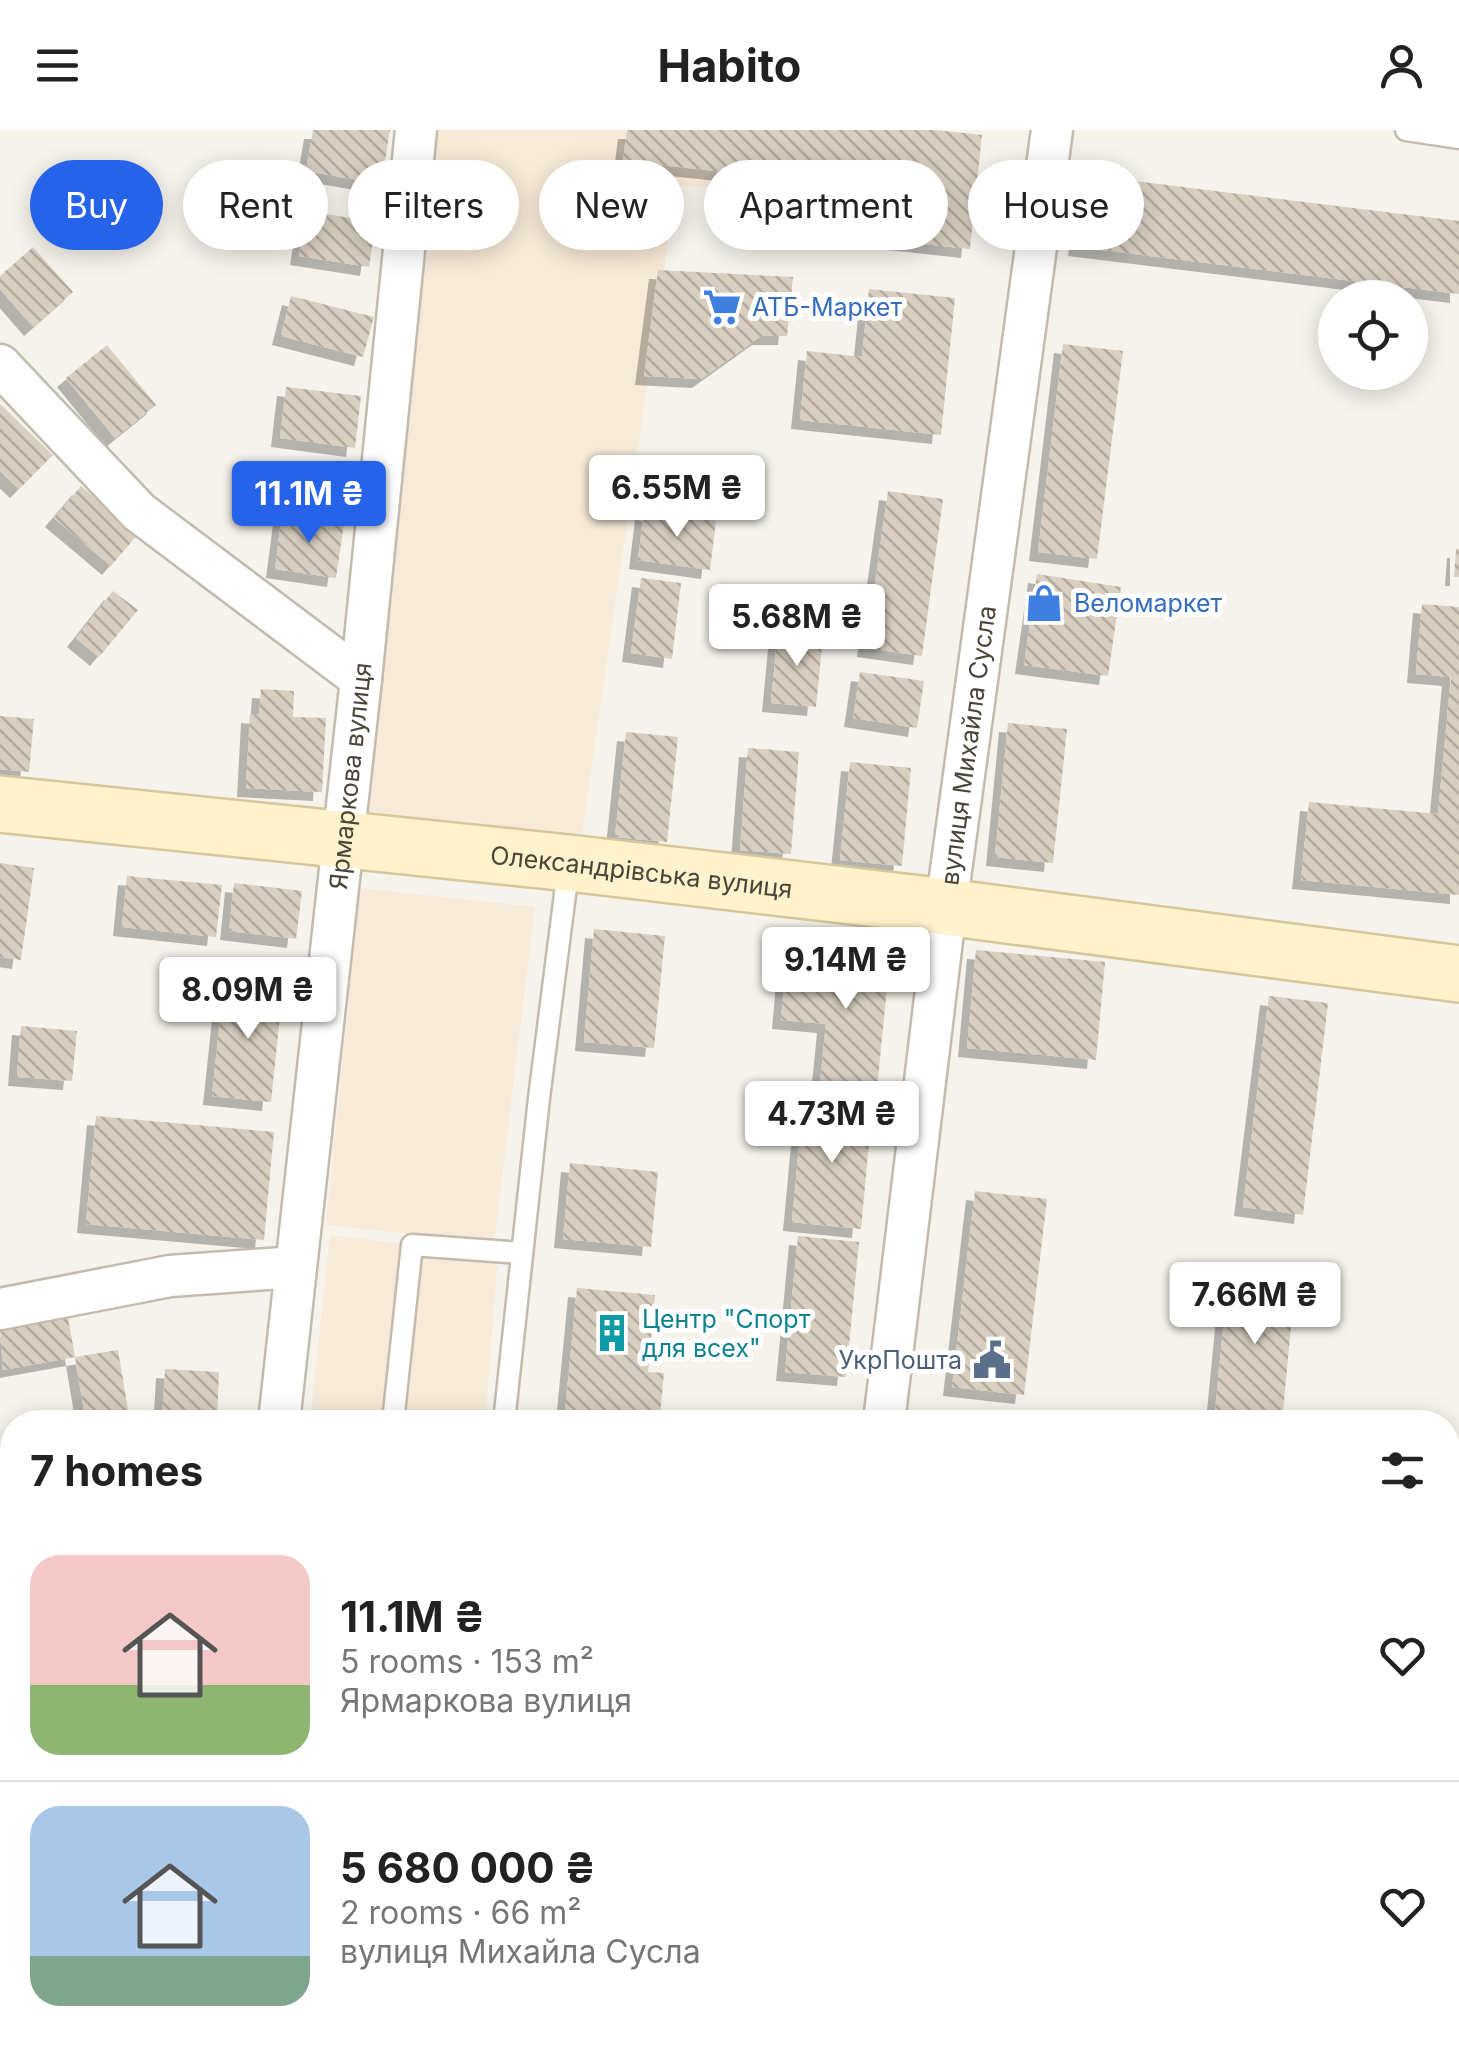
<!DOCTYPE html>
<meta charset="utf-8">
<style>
:root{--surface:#fff;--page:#f2f2f2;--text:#222;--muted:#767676;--line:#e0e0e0;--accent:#2563eb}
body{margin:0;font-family:Inter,sans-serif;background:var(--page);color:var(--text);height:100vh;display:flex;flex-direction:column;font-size:38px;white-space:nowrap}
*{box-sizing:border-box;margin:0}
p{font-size:32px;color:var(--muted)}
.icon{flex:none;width:55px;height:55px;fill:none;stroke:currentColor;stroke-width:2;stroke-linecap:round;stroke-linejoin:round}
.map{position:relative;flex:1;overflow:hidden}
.drawer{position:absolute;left:0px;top:1280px;width:1460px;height:640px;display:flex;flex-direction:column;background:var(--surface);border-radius:40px 40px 0 0;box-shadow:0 5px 25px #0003}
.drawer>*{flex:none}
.banner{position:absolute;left:30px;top:30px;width:1400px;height:90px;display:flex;gap:20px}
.controls{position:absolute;left:1318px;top:150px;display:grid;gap:20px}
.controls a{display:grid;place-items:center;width:110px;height:110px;border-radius:50%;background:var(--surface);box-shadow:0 5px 25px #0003;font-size:50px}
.price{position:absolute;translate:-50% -85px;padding:0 22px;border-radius:10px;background:#fff;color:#222;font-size:32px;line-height:65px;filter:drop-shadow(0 2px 5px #0008)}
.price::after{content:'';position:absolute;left:50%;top:60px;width:30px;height:22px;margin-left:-15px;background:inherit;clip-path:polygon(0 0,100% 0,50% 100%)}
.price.selected{background:var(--accent);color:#fff}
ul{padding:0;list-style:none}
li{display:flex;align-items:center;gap:30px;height:250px;padding:0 30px}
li+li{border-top:2px solid var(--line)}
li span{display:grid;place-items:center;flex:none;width:280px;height:200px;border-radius:30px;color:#555}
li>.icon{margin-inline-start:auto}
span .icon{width:120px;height:120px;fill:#fffc;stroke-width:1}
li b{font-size:42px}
h2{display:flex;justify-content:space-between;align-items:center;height:120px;padding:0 30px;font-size:42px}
.chip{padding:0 35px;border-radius:45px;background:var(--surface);box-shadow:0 5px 25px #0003;font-size:35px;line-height:90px}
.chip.selected{background:var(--accent);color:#fff}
header{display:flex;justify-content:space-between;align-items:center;height:130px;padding:0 30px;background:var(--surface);font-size:45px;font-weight:700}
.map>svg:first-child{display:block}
.commercial{fill:#f7ead8}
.building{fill:url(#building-back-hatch);filter:url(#shadow)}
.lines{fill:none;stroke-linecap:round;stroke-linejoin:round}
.service-casing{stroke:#c2bbae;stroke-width:25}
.minor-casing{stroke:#c2bbae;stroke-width:45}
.secondary-casing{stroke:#d6c79b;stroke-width:60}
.primary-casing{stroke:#e6c16a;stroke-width:60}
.path{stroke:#c4b79f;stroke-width:6;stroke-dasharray:5 5;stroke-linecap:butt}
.service{stroke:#fff;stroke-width:20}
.minor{stroke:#fff;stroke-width:40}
.secondary{stroke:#fff3cd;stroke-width:55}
.primary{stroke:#ffe39c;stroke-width:55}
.labels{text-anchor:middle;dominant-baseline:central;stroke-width:10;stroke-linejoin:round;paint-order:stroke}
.shop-label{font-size:25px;fill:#366cbe;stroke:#fff;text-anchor:start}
.street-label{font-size:25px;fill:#4b4439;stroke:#fff}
.culture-label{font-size:25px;fill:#0d838f;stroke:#fff;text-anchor:start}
.service-label{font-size:25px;fill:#4e5e75;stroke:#fff;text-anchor:end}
</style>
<header><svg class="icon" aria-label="menu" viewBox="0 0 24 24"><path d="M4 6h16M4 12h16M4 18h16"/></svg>Habito<svg class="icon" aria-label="person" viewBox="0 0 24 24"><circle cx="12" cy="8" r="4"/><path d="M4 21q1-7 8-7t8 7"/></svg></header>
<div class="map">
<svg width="1459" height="1920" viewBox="0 0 1459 1920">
<defs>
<pattern id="building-back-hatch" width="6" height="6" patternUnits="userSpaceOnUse" patternTransform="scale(2.5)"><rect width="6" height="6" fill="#d8cfc1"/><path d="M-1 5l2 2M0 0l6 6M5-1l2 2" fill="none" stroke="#b1aa9e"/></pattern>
<filter id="shadow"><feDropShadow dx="-9" dy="9" stdDeviation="0" flood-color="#0004"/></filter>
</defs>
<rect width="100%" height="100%" fill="#f6f3ec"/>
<!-- commercial -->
<g class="commercial">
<path d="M 439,0 L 775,0 L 771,56 L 676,56 L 582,703 L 365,690 Z"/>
<path d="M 360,758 L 535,777 L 494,1113 L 326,1095 Z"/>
<path d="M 330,1105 L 498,1126 L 485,1292 L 310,1292 Z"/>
</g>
<!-- building -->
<g class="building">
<path d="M 313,0 L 390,0 L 381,54 L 306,41 Z"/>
<path d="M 627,0 L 935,0 L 982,5 L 970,119 L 860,107 L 866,57 L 623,31 Z"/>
<path d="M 1086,45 L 1459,91 L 1459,164 L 1077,117 Z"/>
<path d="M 306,81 L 376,92 L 369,137 L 299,126 Z"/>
<path d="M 33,117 L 73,162 L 33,197 L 0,159 L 0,146 Z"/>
<path d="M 658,140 L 793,147 L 787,206 L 761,206 L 701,249 L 644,246 Z"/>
<path d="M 869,159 L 955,168 L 941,305 L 800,290 L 807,221 L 862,227 Z"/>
<path d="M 291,166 L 374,187 L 363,227 L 281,206 Z"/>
<path d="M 1063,214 L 1123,221 L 1097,429 L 1038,422 Z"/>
<path d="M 107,215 L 156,275 L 115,308 L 66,248 Z"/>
<path d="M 286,257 L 361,266 L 355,318 L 280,308 Z"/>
<path d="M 0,274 L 53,325 L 19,359 L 0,341 Z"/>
<path d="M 81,356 L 138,404 L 111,436 L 54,388 Z"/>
<path d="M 888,361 L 943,369 L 922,526 L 866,518 Z"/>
<path d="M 644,381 L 716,391 L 710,440 L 638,430 Z"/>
<path d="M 282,385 L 344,394 L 336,448 L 275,439 Z"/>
<path d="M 1456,419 L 1459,419 L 1459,447 L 1454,447 Z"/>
<path d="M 1037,444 L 1121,457 L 1108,546 L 1024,535 Z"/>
<path d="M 641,448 L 681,453 L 672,529 L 631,523 Z"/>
<path d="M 113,461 L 138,480 L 99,527 L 76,508 Z"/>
<path d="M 1422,474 L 1459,477 L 1459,765 L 1301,750 L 1309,672 L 1438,684 L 1451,547 L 1416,544 Z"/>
<path d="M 778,500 L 823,505 L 816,577 L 771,573 Z"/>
<path d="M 860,542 L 924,551 L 917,598 L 853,588 Z"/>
<path d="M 261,559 L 294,561 L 293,587 L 326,588 L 322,662 L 246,658 L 250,584 L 259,585 Z"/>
<path d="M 0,586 L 34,589 L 29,642 L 0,639 Z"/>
<path d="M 1008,593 L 1067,599 L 1053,733 L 995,727 Z"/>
<path d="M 626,602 L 678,607 L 667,712 L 615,707 Z"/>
<path d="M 748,618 L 799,622 L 791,724 L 740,720 Z"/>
<path d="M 850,632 L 911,638 L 902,736 L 840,730 Z"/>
<path d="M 0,733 L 34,738 L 21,830 L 0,827 Z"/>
<path d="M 127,746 L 222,755 L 216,807 L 122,797 Z"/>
<path d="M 234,753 L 302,761 L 296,809 L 229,801 Z"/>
<path d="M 594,799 L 665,806 L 654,918 L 584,912 Z"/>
<path d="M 834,812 L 891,817 L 877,959 L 820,954 L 826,894 L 781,890 L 785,845 L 831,850 Z"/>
<path d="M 976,820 L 1105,832 L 1096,930 L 967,918 Z"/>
<path d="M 224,852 L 283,858 L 271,972 L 212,966 Z"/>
<path d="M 1269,866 L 1328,873 L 1303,1085 L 1243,1077 Z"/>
<path d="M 21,896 L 77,901 L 72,951 L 17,947 Z"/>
<path d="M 803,974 L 872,980 L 861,1099 L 792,1092 Z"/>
<path d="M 96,986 L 274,1002 L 264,1110 L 86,1094 Z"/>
<path d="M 570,1033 L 658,1042 L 651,1117 L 563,1109 Z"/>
<path d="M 975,1061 L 1047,1069 L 1024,1265 L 952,1257 Z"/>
<path d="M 798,1106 L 859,1112 L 846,1247 L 785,1242 Z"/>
<path d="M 1229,1138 L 1296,1144 L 1282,1292 L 1214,1292 Z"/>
<path d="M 577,1158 L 655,1165 L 648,1242 L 664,1243 L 660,1285 L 644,1284 L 643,1292 L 564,1292 Z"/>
<path d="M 68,1188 L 75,1227 L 3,1240 L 0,1200 Z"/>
<path d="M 118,1220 L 130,1292 L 86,1292 L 75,1227 Z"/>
<path d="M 165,1239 L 219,1242 L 217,1292 L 162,1292 Z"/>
<path d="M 0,1498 L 12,1499 L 12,1566 L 0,1565 Z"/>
<path d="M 0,1661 L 12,1662 L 12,1743 L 0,1742 Z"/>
<path d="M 0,1770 L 12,1771 L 12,1792 L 0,1791 Z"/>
<path d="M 0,1809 L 12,1810 L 12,1844 L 0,1843 Z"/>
<path d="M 33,1908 L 172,1908 L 171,1920 L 32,1920 Z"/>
<path d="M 264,1908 L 337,1908 L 336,1920 L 263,1920 Z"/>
<path d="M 1267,1908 L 1344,1908 L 1342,1920 L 1266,1920 Z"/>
</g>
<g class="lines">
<!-- service casing -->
<g class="service-casing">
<g id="service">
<path d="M 1406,0 L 1459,8"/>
<path d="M 393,1292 L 412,1115 L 522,1123"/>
<path d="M 504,1292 L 539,968 L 569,733"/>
</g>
</g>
<!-- minor casing -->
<g class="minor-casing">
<g id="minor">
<path d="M 0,235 L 139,382 L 361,549"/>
<path d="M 0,1179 L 170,1146 L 296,1137"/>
<path id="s1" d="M 279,1292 L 361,549 L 416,0"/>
<path id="s2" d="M 884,1292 L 946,777 L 1052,0"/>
<path d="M 0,1608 L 12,1609"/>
<path d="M 216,1920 L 217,1908"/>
<path d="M 812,1920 L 813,1908"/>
</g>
</g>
<!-- secondary casing -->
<g class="secondary-casing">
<g id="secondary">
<path id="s3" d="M 0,674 L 569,733 L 946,777 L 1459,844"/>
</g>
</g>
<!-- primary casing -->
<g class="primary-casing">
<g id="primary">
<path d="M 1448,1861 L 1459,1775"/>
<path d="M 1440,1920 L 1441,1908"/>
</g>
</g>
<!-- path -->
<path class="path" d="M 565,1920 L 567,1908"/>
<!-- service -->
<use href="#service" class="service"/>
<!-- minor -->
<use href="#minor" class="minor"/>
<!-- secondary -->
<use href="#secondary" class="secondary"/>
<!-- primary -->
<use href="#primary" class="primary"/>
</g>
<!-- icons -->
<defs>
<g id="supermarket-bare" transform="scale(3)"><path d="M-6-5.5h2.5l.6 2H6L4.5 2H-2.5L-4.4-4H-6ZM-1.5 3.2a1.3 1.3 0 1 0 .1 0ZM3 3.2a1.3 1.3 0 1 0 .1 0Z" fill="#3f7fe0" stroke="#fff" stroke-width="2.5" paint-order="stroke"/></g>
<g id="shop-bare" transform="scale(3)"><path d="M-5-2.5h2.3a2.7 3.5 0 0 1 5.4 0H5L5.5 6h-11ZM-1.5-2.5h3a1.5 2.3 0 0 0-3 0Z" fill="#3f7fe0" stroke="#fff" stroke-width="2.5" paint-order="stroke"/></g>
<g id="building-bare" transform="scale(3)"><path d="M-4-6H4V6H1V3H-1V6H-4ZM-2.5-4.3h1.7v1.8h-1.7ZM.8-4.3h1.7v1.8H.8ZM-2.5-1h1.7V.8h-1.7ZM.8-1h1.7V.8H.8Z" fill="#0f9aa8" stroke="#fff" stroke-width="2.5" paint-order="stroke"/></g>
<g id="civic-bare" transform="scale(3)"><path d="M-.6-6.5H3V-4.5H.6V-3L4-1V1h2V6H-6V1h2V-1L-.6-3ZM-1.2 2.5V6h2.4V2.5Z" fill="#5c6f8a" stroke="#fff" stroke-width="2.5" paint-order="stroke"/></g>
</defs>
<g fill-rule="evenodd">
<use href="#supermarket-bare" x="722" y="177"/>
<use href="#shop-bare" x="1044" y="473"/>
<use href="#building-bare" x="612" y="1203"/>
<use href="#civic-bare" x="992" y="1230"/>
</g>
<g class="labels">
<!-- shop labels -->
<g class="shop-label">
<text x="752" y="177">АТБ-Маркет</text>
<text x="1074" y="473">Веломаркет</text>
</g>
<!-- street labels -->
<g class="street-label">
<text stroke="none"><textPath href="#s2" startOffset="682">вулиця Михайла Сусла</textPath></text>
<text stroke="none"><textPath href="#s1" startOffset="650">Ярмаркова вулиця</textPath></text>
<text stroke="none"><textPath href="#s3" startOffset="645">Олександрівська вулиця</textPath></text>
</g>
<!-- culture labels -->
<g class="culture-label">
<text x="642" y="1189">Центр "Спорт<tspan x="642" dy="29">для всех"</tspan></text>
</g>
<!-- service labels -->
<g class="service-label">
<text x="962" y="1230">УкрПошта</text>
</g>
</g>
</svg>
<div class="controls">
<a><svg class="icon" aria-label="locate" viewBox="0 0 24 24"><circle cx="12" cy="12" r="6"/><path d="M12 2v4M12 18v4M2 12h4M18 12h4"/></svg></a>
</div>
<b class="price" style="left:677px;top:410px">6.55M ₴</b>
<b class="price selected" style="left:309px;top:416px">11.1M ₴</b>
<b class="price" style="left:797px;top:539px">5.68M ₴</b>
<b class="price" style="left:846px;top:882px">9.14M ₴</b>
<b class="price" style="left:248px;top:912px">8.09M ₴</b>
<b class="price" style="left:832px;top:1036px">4.73M ₴</b>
<b class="price" style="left:1255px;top:1217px">7.66M ₴</b>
<div class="banner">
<a class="chip selected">Buy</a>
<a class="chip">Rent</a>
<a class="chip">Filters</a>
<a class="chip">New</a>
<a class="chip">Apartment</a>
<a class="chip">House</a>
</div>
<section class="drawer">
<h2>7 homes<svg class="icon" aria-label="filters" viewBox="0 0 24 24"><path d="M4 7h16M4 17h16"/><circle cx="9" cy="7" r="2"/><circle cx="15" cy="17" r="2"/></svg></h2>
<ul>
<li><span style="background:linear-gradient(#f6c9c9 65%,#8fb573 0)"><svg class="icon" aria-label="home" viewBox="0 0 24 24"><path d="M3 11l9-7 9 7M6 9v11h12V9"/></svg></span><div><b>11.1M ₴</b><p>5 rooms · 153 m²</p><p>Ярмаркова вулиця</p></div><svg class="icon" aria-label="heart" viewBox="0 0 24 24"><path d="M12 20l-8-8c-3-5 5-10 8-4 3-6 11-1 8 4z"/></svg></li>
<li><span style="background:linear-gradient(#a9c7e8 75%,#7fa58c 0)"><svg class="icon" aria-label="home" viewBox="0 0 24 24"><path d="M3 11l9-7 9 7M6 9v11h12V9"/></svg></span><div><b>5 680 000 ₴</b><p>2 rooms · 66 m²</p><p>вулиця Михайла Сусла</p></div><svg class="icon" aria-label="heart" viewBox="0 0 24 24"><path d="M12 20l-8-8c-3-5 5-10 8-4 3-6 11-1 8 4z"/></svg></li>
</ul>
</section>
</div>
